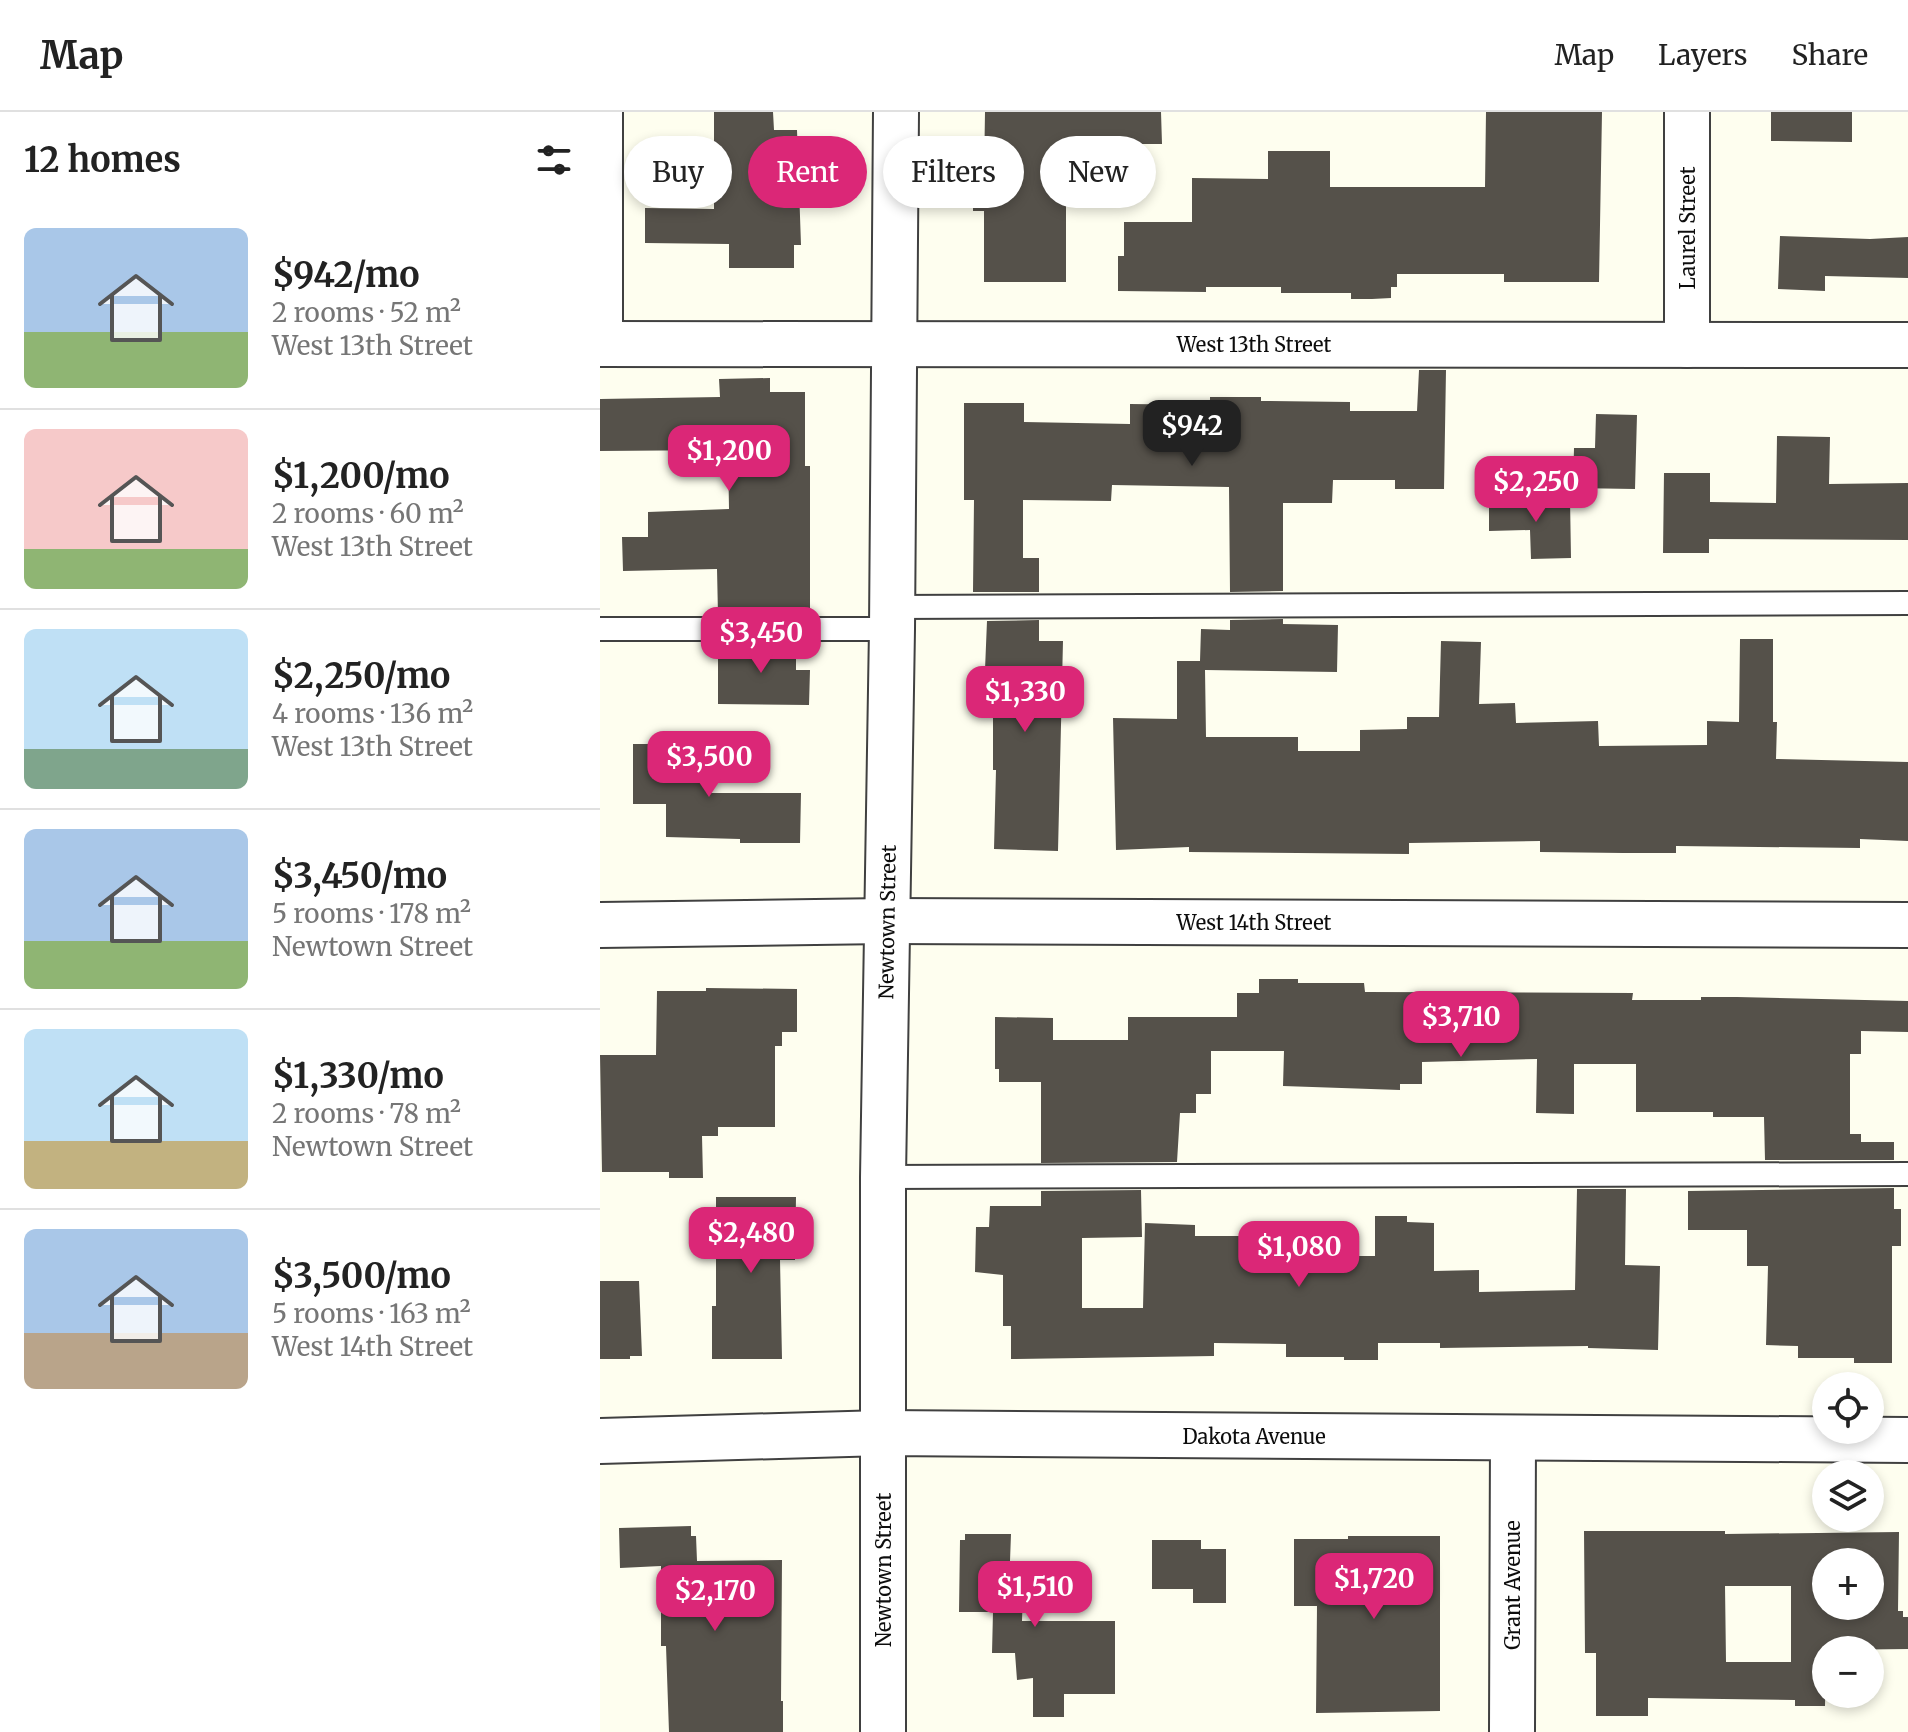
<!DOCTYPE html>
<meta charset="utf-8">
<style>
:root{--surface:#fff;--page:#f6f6f6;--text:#222;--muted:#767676;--line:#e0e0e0;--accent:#db2777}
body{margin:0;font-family:Merriweather,serif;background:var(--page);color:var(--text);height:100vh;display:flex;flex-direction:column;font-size:30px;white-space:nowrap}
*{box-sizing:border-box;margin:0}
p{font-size:26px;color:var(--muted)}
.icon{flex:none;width:44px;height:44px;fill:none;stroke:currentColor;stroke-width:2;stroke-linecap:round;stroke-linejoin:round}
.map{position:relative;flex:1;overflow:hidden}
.sheet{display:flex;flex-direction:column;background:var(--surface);width:600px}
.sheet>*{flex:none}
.hud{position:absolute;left:24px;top:24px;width:760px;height:72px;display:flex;gap:16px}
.buttons{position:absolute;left:1212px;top:1260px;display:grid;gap:16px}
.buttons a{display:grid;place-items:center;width:72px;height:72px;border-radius:50%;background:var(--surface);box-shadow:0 4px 12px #0003;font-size:40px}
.price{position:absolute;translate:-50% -68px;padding:0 18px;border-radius:16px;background:var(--accent);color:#fff;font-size:26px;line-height:52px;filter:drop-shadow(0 2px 4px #0008)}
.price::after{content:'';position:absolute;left:50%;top:48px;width:24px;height:18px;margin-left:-12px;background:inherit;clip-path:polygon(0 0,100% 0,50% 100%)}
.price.active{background:#222;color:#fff}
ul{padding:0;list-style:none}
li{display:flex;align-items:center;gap:24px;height:200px;padding:0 24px}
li+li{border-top:2px solid var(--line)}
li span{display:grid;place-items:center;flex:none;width:224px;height:160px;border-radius:12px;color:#555}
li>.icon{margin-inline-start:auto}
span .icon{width:96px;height:96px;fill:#fffc;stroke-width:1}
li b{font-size:34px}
h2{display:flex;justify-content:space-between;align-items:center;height:96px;padding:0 24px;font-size:34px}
.pill{padding:0 28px;border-radius:36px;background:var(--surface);box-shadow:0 4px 12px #0003;font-size:28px;line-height:72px}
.pill.active{background:var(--accent);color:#fff}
header{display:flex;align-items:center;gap:48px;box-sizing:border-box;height:112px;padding:0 40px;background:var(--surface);border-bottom:2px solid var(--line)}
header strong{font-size:38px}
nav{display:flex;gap:44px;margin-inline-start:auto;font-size:28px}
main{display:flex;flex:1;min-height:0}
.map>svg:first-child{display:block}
.building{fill:#55514a;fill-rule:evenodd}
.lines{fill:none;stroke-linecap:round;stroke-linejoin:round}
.service-casing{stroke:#404040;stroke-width:26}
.minor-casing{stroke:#404040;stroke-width:48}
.service{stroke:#fff;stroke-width:22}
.minor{stroke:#fff;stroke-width:44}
.labels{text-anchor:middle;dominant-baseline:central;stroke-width:8;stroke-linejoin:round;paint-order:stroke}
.street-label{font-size:20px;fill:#0d0d0d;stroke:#fff}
</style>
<header>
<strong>Map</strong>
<nav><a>Map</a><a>Layers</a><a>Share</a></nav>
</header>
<main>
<section class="sheet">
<h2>12 homes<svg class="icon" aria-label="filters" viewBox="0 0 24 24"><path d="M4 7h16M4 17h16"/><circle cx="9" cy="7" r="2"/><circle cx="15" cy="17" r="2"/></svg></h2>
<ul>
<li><span style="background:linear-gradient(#a9c7e8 65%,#8fb573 0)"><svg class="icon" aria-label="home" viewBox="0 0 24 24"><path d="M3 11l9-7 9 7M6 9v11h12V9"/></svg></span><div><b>$942/mo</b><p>2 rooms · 52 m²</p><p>West 13th Street</p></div></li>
<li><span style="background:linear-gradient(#f6c9c9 75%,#8fb573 0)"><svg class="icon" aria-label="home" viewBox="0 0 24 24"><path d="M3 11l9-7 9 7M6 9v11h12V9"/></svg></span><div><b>$1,200/mo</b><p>2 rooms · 60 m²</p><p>West 13th Street</p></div></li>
<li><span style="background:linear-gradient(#bfe0f5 75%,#7fa58c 0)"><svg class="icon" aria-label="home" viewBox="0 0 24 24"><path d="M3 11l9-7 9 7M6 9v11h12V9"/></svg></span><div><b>$2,250/mo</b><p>4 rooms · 136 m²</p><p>West 13th Street</p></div></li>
<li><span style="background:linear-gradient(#a9c7e8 70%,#8fb573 0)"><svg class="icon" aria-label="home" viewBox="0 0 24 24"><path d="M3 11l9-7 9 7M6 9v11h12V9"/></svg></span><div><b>$3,450/mo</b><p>5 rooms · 178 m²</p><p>Newtown Street</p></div></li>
<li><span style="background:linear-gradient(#bfe0f5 70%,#c2b280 0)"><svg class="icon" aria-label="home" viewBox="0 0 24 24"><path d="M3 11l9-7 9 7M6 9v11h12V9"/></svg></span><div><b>$1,330/mo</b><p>2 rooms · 78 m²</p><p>Newtown Street</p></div></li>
<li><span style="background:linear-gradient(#a9c7e8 65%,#b9a48a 0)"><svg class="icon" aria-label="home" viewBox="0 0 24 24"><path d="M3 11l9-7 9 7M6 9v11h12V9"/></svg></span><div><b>$3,500/mo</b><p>5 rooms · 163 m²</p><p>West 14th Street</p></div></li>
</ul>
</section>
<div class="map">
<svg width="1308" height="1620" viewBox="0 0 1308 1620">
<rect width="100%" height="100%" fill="#fefeef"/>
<!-- building -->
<g class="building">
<path d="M 114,0 L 173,0 L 174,18 L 197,18 L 201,133 L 194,133 L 194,156 L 129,156 L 129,132 L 45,131 L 45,96 L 114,97 Z"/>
<path d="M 385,0 L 561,0 L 562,32 L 530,32 L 529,81 L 466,80 L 466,170 L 384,170 L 384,99 L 373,99 L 373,63 L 384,63 Z"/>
<path d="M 886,0 L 1002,0 L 999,170 L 904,170 L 904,162 L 797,162 L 797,175 L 791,175 L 791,186 L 772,187 L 751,187 L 751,181 L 681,181 L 681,175 L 606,175 L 606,180 L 518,179 L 518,144 L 524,144 L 524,110 L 592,110 L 592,66 L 668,67 L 668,39 L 730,39 L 730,75 L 885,75 Z"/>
<path d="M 1171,0 L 1252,0 L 1252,30 L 1171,29 Z"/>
<path d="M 1180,124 L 1270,127 L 1308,125 L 1308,166 L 1225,164 L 1225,179 L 1178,177 Z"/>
<path d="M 819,258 L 846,258 L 844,377 L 795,377 L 795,368 L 733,368 L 732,391 L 683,391 L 683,479 L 630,480 L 629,375 L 512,373 L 511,389 L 423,388 L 423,446 L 439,446 L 439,480 L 373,480 L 374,388 L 364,388 L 364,291 L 424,291 L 424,310 L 530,312 L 530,292 L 610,293 L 610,285 L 661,285 L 661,289 L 750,290 L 750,299 L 817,299 Z"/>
<path d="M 170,266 L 170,280 L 205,280 L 205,354 L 210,354 L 210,500 L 196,500 L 196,503 L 118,503 L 117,457 L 23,459 L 22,425 L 48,425 L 48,400 L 129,397 L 128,338 L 0,339 L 0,287 L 120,285 L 119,267 Z"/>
<path d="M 996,302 L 1037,303 L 1035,377 L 973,376 L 974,336 L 995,336 Z"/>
<path d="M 1177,324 L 1230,325 L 1229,372 L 1308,371 L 1308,428 L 1109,427 L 1109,441 L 1063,441 L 1064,361 L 1110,361 L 1110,390 L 1176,391 Z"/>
<path d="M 970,386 L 971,446 L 931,447 L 930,418 L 889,419 L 889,387 Z"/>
<path d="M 683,507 L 683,512 L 738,513 L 737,560 L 605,558 L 606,625 L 698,625 L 698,639 L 760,639 L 760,618 L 807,617 L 807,605 L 839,605 L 841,529 L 881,530 L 879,592 L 915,591 L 916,611 L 998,609 L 999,634 L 1107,633 L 1107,609 L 1139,610 L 1140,527 L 1173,527 L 1173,610 L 1177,610 L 1176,647 L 1308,650 L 1308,729 L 1260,727 L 1260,736 L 1076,734 L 1076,741 L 1023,741 L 940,740 L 940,729 L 809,731 L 809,742 L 589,740 L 589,735 L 516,738 L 513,606 L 577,607 L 577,549 L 600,549 L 601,517 L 630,518 L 630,508 Z"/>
<path d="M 439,508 L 439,529 L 463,529 L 458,739 L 394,737 L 396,658 L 393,658 L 393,583 L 384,582 L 387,509 Z"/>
<path d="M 118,531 L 196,531 L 196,558 L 210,558 L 209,593 L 118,592 Z"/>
<path d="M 33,632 L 106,632 L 107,681 L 201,681 L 200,731 L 140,731 L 140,727 L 66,725 L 66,692 L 33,692 Z"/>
<path d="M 659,867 L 698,867 L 698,871 L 764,871 L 765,880 L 1033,881 L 1032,888 L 1101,888 L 1101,885 L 1137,885 L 1308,889 L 1308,920 L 1261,919 L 1261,942 L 1250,942 L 1250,1022 L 1261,1022 L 1261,1030 L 1294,1030 L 1294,1048 L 1165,1048 L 1164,1005 L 1113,1005 L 1113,1000 L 1036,1000 L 1036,952 L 974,952 L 974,1002 L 936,1001 L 937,947 L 822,950 L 822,972 L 800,972 L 800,978 L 683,974 L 684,939 L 611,939 L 611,982 L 596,982 L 596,1001 L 580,1001 L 577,1050 L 441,1051 L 441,970 L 399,970 L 399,957 L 395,957 L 395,905 L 453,906 L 453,928 L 528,928 L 528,905 L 637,905 L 637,881 L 659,881 Z"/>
<path d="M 106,876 L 197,877 L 197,920 L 182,920 L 182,934 L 175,934 L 175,1015 L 118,1015 L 118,1024 L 102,1024 L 103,1066 L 69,1066 L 69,1060 L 2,1060 L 0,943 L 56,943 L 57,879 L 106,879 Z"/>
<path d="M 1294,1076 L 1294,1097 L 1301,1097 L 1301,1134 L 1292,1134 L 1292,1251 L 1254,1251 L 1254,1246 L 1198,1246 L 1198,1234 L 1166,1233 L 1168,1154 L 1147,1154 L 1147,1118 L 1088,1118 L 1088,1079 Z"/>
<path d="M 977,1077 L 1026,1077 L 1025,1153 L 1060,1154 L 1058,1238 L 988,1236 L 988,1234 L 840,1236 L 840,1231 L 778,1231 L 778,1248 L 744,1248 L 744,1245 L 686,1245 L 686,1232 L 614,1231 L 614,1244 L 411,1247 L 411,1214 L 403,1214 L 403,1163 L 375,1160 L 376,1115 L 389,1115 L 390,1094 L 441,1094 L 441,1079 L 541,1078 L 542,1125 L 482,1126 L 482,1196 L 543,1196 L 545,1111 L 595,1113 L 595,1124 L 661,1124 L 661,1130 L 675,1130 L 675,1144 L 775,1144 L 775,1104 L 807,1104 L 807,1110 L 834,1111 L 834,1159 L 879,1158 L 879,1180 L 975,1178 Z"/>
<path d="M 116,1085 L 196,1085 L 195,1148 L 180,1148 L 182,1247 L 112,1247 L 112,1194 L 116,1194 Z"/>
<path d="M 0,1169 L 39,1169 L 42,1244 L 30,1244 L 30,1247 L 0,1247 Z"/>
<path d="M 91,1414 L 91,1424 L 96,1424 L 97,1449 L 182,1448 L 181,1589 L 183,1589 L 183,1620 L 69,1620 L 66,1534 L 61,1534 L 61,1454 L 20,1456 L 19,1416 Z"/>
<path d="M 984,1419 L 1125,1419 L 1125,1422 L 1299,1420 L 1298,1499 L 1303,1499 L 1303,1505 L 1308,1505 L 1308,1537 L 1226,1538 L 1225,1594 L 1195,1594 L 1195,1588 L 1048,1586 L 1048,1604 L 996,1604 L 996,1541 L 985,1541 ZM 1226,1450 L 1270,1450 L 1270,1494 L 1226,1494 ZM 1125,1474 L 1191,1474 L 1191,1550 L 1126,1550 Z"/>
<path d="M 365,1422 L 411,1422 L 410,1449 L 424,1449 L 422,1509 L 515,1509 L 515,1582 L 464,1582 L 464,1605 L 433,1605 L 433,1566 L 417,1568 L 415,1541 L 392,1541 L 393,1500 L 359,1500 L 360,1428 L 365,1428 Z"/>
<path d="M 748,1424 L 840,1424 L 840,1599 L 716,1601 L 717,1494 L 694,1494 L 694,1427 L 748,1427 Z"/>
<path d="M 552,1428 L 601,1428 L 601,1437 L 626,1437 L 626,1491 L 593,1491 L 593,1477 L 552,1477 Z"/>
</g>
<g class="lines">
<!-- service casing -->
<g class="service-casing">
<g id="service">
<path d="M 11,232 L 11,0"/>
<path d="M 291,495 L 1308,491"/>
<path d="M 0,517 L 292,517"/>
<path d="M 283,1065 L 1308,1062"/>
</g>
</g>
<!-- minor casing -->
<g class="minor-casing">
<g id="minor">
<path d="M 0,232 L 1308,233"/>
<path d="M 1087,233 L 1087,0"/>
<path d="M 0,813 L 286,809 L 1308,813"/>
<path d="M 0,1329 L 283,1321 L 1308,1328"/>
<path d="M 283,1620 L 283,1065 L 292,517 L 296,0"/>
<path d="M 912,1620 L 913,1326"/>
</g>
</g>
<!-- service -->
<use href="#service" class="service"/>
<!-- minor -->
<use href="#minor" class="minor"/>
</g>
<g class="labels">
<!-- street labels -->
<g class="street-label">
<text transform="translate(1087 116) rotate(-90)">Laurel Street</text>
<text x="654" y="232">West 13th Street</text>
<text transform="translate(287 810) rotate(-89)">Newtown Street</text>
<text x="654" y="810">West 14th Street</text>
<text x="654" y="1324">Dakota Avenue</text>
<text transform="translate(283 1458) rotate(-90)">Newtown Street</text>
<text transform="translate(912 1473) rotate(-90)">Grant Avenue</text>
</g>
</g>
</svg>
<div class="buttons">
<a><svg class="icon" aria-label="locate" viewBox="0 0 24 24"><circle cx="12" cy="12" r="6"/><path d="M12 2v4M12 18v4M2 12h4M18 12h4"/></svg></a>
<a><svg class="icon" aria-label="layers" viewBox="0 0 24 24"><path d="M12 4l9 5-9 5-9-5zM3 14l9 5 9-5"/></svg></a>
<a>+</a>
<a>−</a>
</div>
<b class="price active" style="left:592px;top:356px">$942</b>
<b class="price" style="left:129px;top:381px">$1,200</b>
<b class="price" style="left:936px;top:412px">$2,250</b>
<b class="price" style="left:161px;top:563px">$3,450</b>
<b class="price" style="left:425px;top:622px">$1,330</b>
<b class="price" style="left:109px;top:687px">$3,500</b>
<b class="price" style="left:861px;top:947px">$3,710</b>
<b class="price" style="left:151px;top:1163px">$2,480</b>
<b class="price" style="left:699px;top:1177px">$1,080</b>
<b class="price" style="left:774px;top:1509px">$1,720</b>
<b class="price" style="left:435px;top:1517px">$1,510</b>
<b class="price" style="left:115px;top:1521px">$2,170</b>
<div class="hud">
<a class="pill">Buy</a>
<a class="pill active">Rent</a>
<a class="pill">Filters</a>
<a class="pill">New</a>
</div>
</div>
</main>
